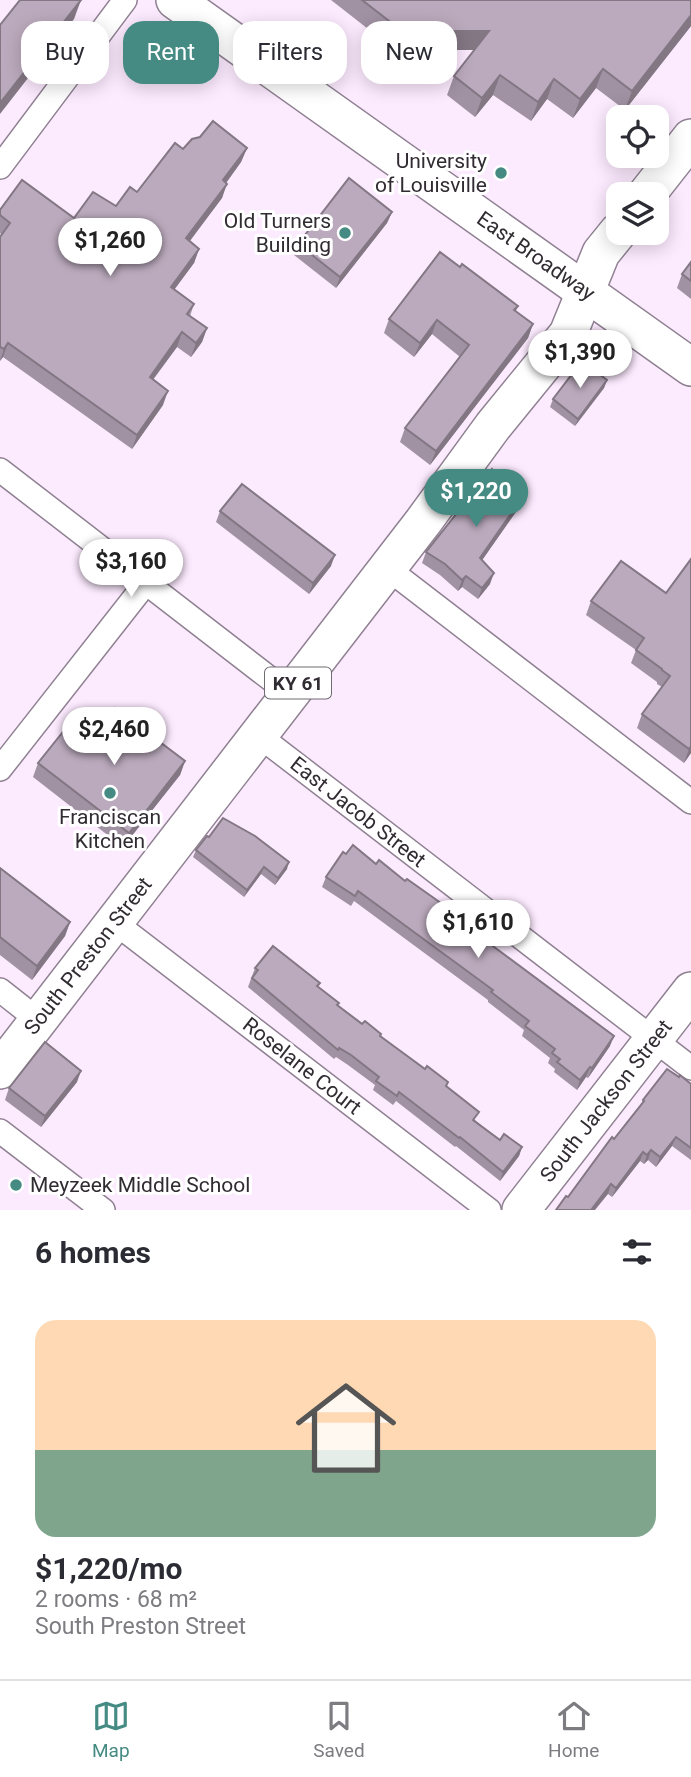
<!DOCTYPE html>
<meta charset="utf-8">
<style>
:root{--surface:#fff;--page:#f7f7f7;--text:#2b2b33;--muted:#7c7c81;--line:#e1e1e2;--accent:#458b83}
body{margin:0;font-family:Roboto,sans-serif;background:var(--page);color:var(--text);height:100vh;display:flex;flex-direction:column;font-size:26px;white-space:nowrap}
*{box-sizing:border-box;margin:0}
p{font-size:23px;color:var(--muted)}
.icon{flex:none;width:38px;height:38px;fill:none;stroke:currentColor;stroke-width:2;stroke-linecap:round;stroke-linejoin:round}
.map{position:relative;height:1210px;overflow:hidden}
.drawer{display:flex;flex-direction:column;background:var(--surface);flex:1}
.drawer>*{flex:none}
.top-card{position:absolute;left:21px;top:21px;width:649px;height:63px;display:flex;gap:14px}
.controls{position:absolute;left:606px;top:105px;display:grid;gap:14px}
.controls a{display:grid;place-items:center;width:63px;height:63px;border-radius:14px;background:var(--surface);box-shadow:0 4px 18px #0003;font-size:35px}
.price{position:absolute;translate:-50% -60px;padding:0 16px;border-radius:24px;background:#fff;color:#222;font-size:23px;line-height:46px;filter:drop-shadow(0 2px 4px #0008)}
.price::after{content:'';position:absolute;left:50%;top:42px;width:21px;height:16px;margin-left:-10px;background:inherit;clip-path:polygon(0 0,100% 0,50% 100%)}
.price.on{background:var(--accent);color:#fff}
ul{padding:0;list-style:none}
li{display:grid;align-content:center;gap:14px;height:371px;padding:0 35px}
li+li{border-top:2px solid var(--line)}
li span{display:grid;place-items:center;height:217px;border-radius:21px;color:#555}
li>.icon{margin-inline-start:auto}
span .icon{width:126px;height:126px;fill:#fffc;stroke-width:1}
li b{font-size:30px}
h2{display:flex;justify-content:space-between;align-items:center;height:84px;padding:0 35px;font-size:30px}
.chip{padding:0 24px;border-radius:21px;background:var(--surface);box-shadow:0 4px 18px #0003;font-size:24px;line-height:63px}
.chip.on{background:var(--accent);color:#fff}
.menu{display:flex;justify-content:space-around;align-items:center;height:98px;border-top:2px solid var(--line);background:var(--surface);font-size:19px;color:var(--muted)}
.menu a{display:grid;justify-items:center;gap:4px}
.menu .on{color:var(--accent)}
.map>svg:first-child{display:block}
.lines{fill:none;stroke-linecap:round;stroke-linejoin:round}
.minor-casing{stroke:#8f8092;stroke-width:26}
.primary-casing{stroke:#8f8092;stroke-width:40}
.minor{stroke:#fff;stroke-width:23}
.primary{stroke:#fff;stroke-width:37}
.wall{fill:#a192a3}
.shaded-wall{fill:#837784}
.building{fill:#bbaabd;stroke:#837784;stroke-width:2}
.poi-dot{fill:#458b83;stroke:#fff;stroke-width:2.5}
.labels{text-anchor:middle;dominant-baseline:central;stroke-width:6;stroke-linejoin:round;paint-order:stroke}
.shield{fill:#fff;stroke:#6f6b70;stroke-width:2}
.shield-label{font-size:19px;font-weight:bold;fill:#312b32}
.poi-label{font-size:21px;fill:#312b32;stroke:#fff;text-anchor:end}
.street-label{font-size:21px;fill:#312b32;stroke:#fff}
</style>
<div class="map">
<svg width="691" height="1210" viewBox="0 0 691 1210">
<rect width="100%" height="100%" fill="#fceafe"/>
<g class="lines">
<!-- minor casing -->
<g class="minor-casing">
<g id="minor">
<path d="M 0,167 L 125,0"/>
<path d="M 0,470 L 290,694"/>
<path d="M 387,568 L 691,802"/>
<path d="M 258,735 L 691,1068"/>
<path d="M 0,769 L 146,583"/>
<path d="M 114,922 L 489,1210"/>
<path d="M 0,990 L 38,1020"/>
<path d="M 0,1131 L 103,1210"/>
</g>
</g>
<!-- primary casing -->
<g class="primary-casing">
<g id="primary">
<path d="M 175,0 L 691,367"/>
<path d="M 647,194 L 691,138"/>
<path d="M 0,1070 L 423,522 L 493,426 L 568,334 L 601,253 L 618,232"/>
<path d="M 521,1210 L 691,991"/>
</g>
</g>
<!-- minor -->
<use href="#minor" class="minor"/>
<!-- primary -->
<use href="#primary" class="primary"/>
</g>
<!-- wall -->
<g class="wall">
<path d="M 331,0 L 691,0 L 691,26 L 625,110 L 596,88 L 573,118 L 547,99 L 531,121 L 493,95 L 475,117 L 447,95 L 454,76 L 474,50 L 395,50 Z"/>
<path d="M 130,41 L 147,46 L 141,67 L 123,62 Z"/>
<path d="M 247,148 L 241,162 L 226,183 L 222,198 L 189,241 L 199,249 L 194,263 L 174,289 L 194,304 L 190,316 L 207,328 L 202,342 L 191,357 L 177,347 L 153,380 L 163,405 L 132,449 L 3,357 L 0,361 L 0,237 L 2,235 L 0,233 L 0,210 L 74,218 L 116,206 L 137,192 L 183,149 Z"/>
<path d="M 392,212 L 387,223 L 336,288 L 294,255 L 298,244 Z"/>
<path d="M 691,262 L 691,299 L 677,288 L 682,274 Z"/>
<path d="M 460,267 L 518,306 L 516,311 L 533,324 L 528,338 L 430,465 L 400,442 L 405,428 L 460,357 L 432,334 L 414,357 L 384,333 L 389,319 Z"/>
<path d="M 607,380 L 604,388 L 575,426 L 550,407 L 553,399 Z"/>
<path d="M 524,495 L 520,506 L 482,560 L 490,584 L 478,599 L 462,587 L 458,591 L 440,575 L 422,563 L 426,552 Z"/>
<path d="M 220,511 L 331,566 L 309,594 L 216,522 Z"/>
<path d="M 691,559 L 691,753 L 684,763 L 637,728 L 642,714 L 662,687 L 657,684 L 657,682 L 631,663 L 636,650 L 586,615 L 591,601 L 666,593 Z"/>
<path d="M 94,730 L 185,761 L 180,775 L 123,847 L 33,777 L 38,763 L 75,734 Z"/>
<path d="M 209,837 L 287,869 L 275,885 L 261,874 L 244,897 L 193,857 L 196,850 Z"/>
<path d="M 346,854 L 376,864 L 405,881 L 479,930 L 478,933 L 488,939 L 487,942 L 610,1046 L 588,1078 L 586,1077 L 577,1090 L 554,1072 L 555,1069 L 548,1063 L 550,1058 L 522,1036 L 524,1030 L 488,1002 L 488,1000 L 354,901 L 351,906 L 322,887 L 326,877 Z"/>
<path d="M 0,868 L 70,922 L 65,936 L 32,980 L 0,955 Z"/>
<path d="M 255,968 L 320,983 L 318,987 L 338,1005 L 447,1086 L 476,1121 L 500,1140 L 522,1147 L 519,1156 L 500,1181 L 456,1146 L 455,1147 L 396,1101 L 393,1105 L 373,1090 L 375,1085 L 348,1065 L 336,1057 L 334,1059 L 248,987 Z"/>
<path d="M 679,1077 L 691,1084 L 691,1160 L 672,1146 L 656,1167 L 648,1160 L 644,1164 L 640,1161 L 612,1197 L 608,1194 L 568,1197 L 641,1106 L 643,1100 Z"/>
<path d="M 77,1082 L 41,1127 L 5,1100 L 9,1088 Z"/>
</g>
<!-- shaded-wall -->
<g class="shaded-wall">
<path d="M 81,0 L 74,19 L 0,114 L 0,103 Z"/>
<path d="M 691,15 L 691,26 L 625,110 L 632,91 Z"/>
<path d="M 402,31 L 489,31 L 482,50 L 395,50 Z"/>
<path d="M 603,69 L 596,88 L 573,118 L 580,99 Z"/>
<path d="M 500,75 L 493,95 L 475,117 L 482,98 Z"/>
<path d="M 554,79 L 547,99 L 531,121 L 538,102 Z"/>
<path d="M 247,148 L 241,162 L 218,194 L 223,180 Z"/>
<path d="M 227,184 L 222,198 L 181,253 L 186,238 Z"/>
<path d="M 392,212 L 387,223 L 336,288 L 340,277 Z"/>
<path d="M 199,249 L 194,263 L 166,301 L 171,287 Z"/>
<path d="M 437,320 L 432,334 L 414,357 L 420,343 Z"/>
<path d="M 533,324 L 528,338 L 430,465 L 436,451 Z"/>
<path d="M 207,328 L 202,342 L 191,357 L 196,343 Z"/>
<path d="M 182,332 L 177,347 L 144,391 L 150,377 Z"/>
<path d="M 8,343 L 3,357 L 0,361 L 4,349 Z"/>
<path d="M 607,380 L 604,388 L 575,426 L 578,419 Z"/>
<path d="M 168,391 L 163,405 L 132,449 L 137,435 Z"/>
<path d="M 524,495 L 520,506 L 476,569 L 480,558 Z"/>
<path d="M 335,555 L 331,566 L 309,594 L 313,583 Z"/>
<path d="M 494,573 L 490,584 L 478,599 L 482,588 Z"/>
<path d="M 466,576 L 462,587 L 458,591 L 462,580 Z"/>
<path d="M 691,746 L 691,753 L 684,763 L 689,749 Z"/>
<path d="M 185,761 L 180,775 L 123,847 L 129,833 Z"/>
<path d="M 289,862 L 287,869 L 275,885 L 278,878 Z"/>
<path d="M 264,867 L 261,874 L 244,897 L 247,890 Z"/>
<path d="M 70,922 L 65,936 L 32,980 L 37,966 Z"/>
<path d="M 614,1036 L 610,1046 L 588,1078 L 592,1068 Z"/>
<path d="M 590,1067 L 586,1077 L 577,1090 L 580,1080 Z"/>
<path d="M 81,1071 L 77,1082 L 41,1127 L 45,1116 Z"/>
<path d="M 676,1137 L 672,1146 L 656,1167 L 660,1157 Z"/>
<path d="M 522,1147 L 519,1156 L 500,1181 L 503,1172 Z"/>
<path d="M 651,1150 L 648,1160 L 644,1164 L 647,1155 Z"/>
<path d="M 643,1152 L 640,1161 L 612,1197 L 616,1188 Z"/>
<path d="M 611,1184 L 608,1194 L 595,1210 L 591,1210 Z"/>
</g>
<!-- building -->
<g class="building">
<path d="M 20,0 L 81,0 L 0,103 L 0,25 Z"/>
<path d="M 362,0 L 691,0 L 691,15 L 632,91 L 603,69 L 580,99 L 554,79 L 538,102 L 500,75 L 482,98 L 454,76 L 489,31 L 402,31 Z"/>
<path d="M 130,41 L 147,46 L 142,63 L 124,58 Z"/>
<path d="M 213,121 L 247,148 L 223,180 L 227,184 L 186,238 L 199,249 L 171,287 L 194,304 L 187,314 L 207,328 L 196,343 L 182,332 L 150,377 L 168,391 L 137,435 L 8,343 L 4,349 L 0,347 L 0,237 L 10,223 L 0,215 L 0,210 L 22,180 L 74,218 L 93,192 L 116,206 L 130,187 L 137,192 L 175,143 L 183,149 L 192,139 L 200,137 Z"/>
<path d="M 349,178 L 392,212 L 340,277 L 298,244 Z"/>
<path d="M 440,252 L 460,267 L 462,264 L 518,306 L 514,310 L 533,324 L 436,451 L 405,428 L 469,345 L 437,320 L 420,343 L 389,319 Z"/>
<path d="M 691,262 L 691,281 L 682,274 Z"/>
<path d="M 582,361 L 607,380 L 578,419 L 553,399 Z"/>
<path d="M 492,469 L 524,495 L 480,558 L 494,573 L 482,588 L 466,576 L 462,580 L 445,564 L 426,552 Z"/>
<path d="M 242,484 L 335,555 L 313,583 L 220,511 Z"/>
<path d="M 691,559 L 691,746 L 689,749 L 642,714 L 670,676 L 662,670 L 662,669 L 636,650 L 644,638 L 591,601 L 621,561 L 666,593 Z"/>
<path d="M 115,708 L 185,761 L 129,833 L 38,763 L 66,728 L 75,734 L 83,722 L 94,730 L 98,726 L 100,727 Z"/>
<path d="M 223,818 L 255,836 L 289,862 L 278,878 L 264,867 L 247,890 L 196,850 L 207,836 L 209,837 Z"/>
<path d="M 353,845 L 376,864 L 379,860 L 405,881 L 407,879 L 479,930 L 478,932 L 488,939 L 486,941 L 614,1036 L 592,1068 L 590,1067 L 580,1080 L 557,1062 L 560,1059 L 552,1053 L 555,1049 L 525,1026 L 529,1021 L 491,992 L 493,990 L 358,891 L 355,896 L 326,877 L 343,852 L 346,854 Z"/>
<path d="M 0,868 L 70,922 L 37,966 L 0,937 Z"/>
<path d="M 273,946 L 320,983 L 317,986 L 339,1003 L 337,1005 L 362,1024 L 365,1021 L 381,1034 L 380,1036 L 425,1069 L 427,1066 L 448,1082 L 446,1086 L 479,1112 L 473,1120 L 500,1140 L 504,1134 L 522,1147 L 503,1172 L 460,1137 L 459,1138 L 399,1092 L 397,1096 L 376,1081 L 379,1077 L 351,1055 L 339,1048 L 338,1050 L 252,978 L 258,970 L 255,968 Z"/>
<path d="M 45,1042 L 81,1071 L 45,1116 L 9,1088 Z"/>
<path d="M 667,1069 L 679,1077 L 680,1075 L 691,1084 L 691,1148 L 676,1137 L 660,1157 L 651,1150 L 647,1155 L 643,1152 L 616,1188 L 611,1184 L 591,1210 L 556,1210 L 566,1196 L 568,1197 L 612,1137 L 614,1139 L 644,1101 L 643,1100 Z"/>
</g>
<!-- markers -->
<g class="poi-dot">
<circle cx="501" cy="173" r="7"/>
<circle cx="345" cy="233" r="7"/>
<circle cx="110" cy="793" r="7"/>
<circle cx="16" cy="1185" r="7"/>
</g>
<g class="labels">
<!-- shield labels -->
<rect class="shield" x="265" y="667.5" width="66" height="31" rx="5"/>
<g class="shield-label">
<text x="298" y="683">KY 61</text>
</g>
<!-- poi labels -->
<g class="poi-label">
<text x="487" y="161">University<tspan x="487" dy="24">of Louisville</tspan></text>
<text x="331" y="221">Old Turners<tspan x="331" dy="24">Building</tspan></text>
<text x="110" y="817" text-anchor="middle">Franciscan<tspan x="110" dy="24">Kitchen</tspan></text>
<text x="30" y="1185" text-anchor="start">Meyzeek Middle School</text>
</g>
<!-- street labels -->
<g class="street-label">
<text transform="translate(536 256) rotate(35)">East Broadway</text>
<text transform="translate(358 812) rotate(38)">East Jacob Street</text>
<text transform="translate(88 956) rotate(-52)">South Preston Street</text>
<text transform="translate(302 1066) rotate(38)">Roselane Court</text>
<text transform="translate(606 1101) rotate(-52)">South Jackson Street</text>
</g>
</g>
</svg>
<div class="controls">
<a><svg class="icon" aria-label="locate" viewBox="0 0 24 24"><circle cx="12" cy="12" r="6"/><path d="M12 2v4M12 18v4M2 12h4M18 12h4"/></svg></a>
<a><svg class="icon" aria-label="layers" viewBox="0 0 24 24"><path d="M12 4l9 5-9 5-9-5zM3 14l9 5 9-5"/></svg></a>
</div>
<b class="price" style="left:110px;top:278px">$1,260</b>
<b class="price" style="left:580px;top:390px">$1,390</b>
<b class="price on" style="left:476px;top:529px">$1,220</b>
<b class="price" style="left:131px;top:599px">$3,160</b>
<b class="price" style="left:114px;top:767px">$2,460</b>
<b class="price" style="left:478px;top:960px">$1,610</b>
<div class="top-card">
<a class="chip">Buy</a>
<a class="chip on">Rent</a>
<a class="chip">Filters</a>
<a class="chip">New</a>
</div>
</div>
<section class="drawer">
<h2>6 homes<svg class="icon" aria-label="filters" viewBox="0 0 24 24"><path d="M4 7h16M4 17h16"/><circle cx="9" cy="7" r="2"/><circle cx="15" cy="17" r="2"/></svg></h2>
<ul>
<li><span style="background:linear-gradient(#ffd9b3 60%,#7fa58c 0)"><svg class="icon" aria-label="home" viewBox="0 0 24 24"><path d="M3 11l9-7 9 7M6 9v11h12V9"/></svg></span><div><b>$1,220/mo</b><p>2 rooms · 68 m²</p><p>South Preston Street</p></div></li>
</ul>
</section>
<nav class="menu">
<a class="on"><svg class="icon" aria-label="map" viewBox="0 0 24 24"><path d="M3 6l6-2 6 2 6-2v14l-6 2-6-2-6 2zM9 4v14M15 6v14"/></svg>Map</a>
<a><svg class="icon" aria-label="saved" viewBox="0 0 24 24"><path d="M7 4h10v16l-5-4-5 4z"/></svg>Saved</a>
<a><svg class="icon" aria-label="home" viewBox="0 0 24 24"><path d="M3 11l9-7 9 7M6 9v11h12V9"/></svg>Home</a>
</nav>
